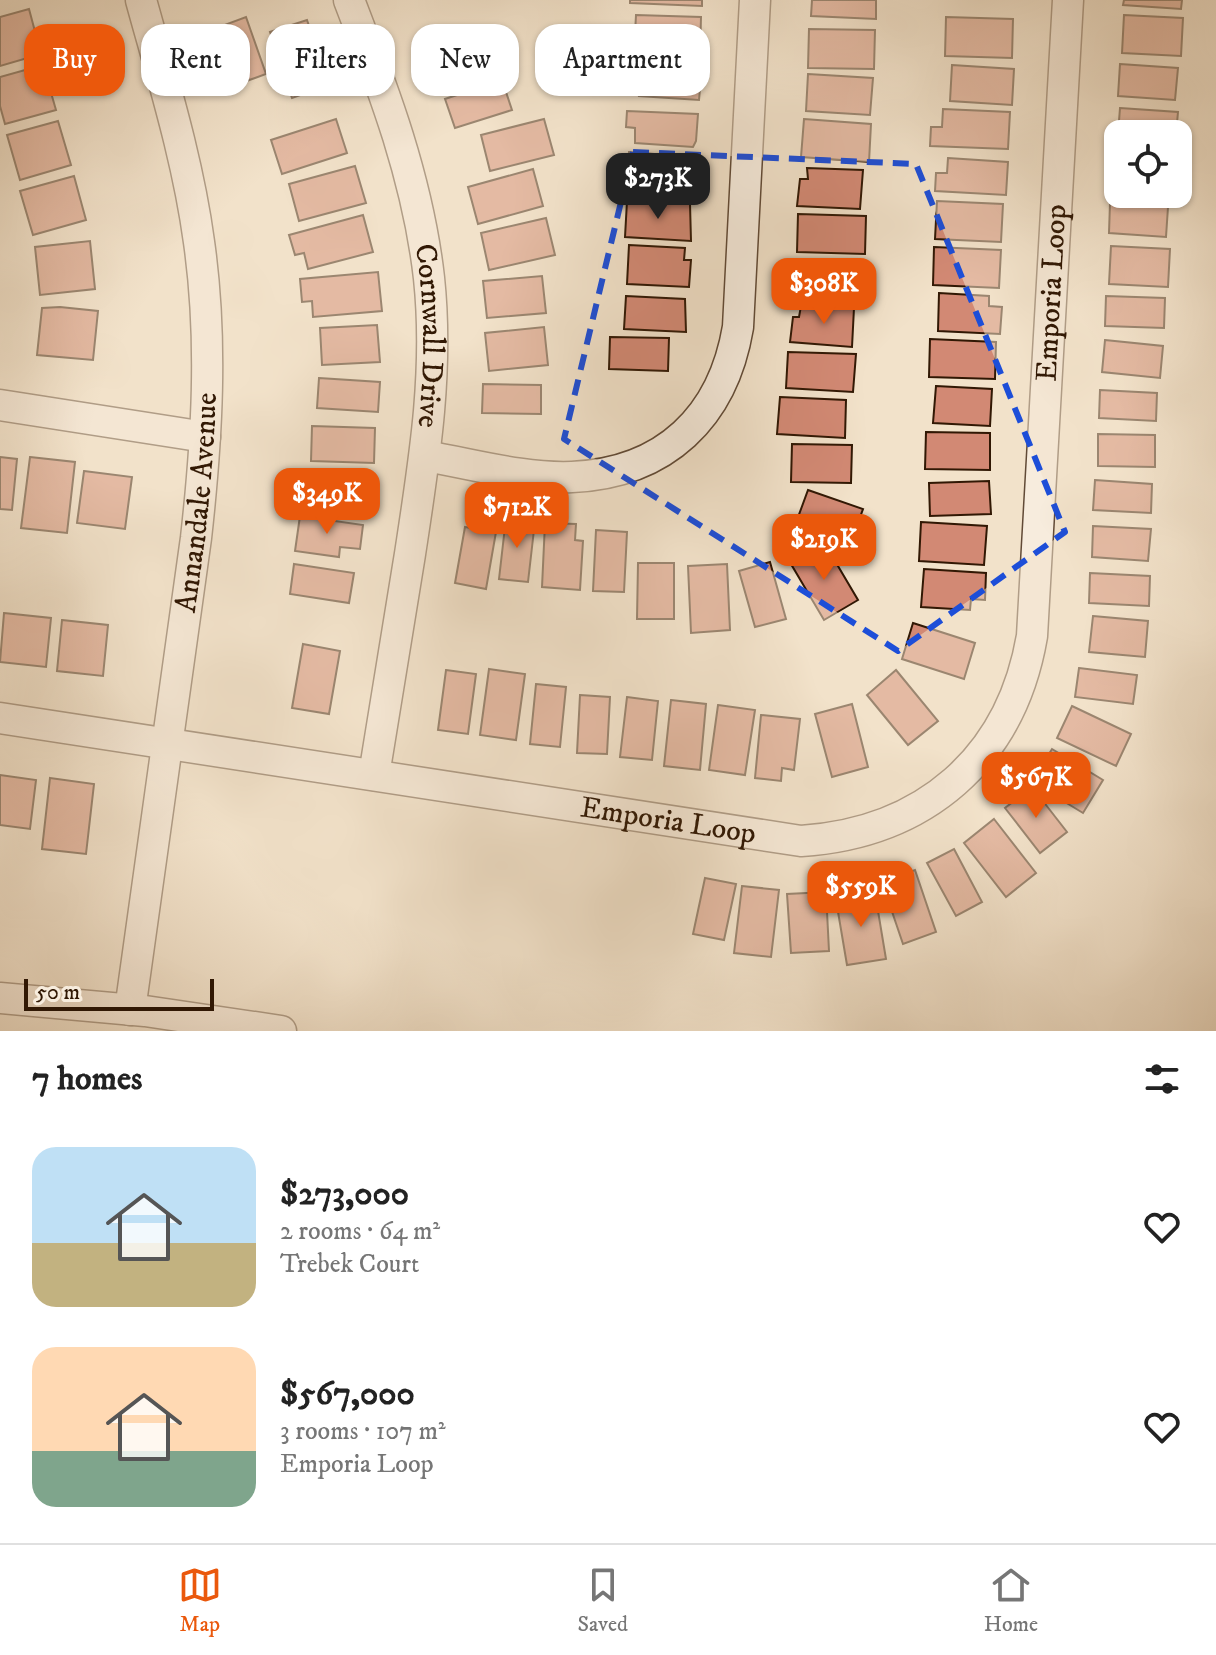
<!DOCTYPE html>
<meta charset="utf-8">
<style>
:root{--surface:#fff;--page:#f6f6f6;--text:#222;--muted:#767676;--line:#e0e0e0;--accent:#ea580c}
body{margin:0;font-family:"IM FELL DW Pica",serif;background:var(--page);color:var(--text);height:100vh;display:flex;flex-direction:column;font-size:30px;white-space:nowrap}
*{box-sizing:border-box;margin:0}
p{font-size:26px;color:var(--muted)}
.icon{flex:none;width:44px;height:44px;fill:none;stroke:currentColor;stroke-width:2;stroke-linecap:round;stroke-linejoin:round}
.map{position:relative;height:1031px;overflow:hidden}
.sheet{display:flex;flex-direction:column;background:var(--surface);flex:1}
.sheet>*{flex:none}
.guide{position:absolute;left:24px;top:24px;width:800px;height:72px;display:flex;gap:16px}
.controls{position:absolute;left:1104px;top:120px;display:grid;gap:16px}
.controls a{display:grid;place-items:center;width:88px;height:88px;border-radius:16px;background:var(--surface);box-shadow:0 2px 6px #0004;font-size:40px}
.scale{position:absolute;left:24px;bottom:20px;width:190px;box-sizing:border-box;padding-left:8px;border:4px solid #311804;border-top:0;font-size:22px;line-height:28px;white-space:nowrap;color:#311804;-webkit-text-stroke:6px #f7ecdd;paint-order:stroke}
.price{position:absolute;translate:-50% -68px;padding:0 18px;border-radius:16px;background:var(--accent);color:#fff;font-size:26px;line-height:52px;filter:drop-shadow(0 2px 4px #0008)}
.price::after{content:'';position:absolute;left:50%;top:48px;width:24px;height:18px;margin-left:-12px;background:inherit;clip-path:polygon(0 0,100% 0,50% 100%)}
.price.active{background:#222;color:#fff}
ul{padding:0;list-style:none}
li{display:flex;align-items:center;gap:24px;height:200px;padding:0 32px}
li span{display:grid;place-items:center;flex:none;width:224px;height:160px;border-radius:24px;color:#555}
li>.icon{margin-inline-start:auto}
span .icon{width:96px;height:96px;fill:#fffc;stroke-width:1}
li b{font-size:34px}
h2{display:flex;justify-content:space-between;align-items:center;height:96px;padding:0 32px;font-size:34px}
.pill{padding:0 28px;border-radius:24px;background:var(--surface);box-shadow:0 2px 6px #0004;font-size:28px;line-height:72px}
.pill.active{background:var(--accent);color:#fff}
.tab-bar{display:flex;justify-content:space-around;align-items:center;height:112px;border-top:2px solid var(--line);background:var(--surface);font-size:22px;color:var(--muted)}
.tab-bar a{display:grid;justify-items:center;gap:4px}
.tab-bar .active{color:var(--accent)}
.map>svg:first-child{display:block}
.building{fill:#d28974;stroke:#311804;stroke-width:2}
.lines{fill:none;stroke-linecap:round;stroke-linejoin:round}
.minor-casing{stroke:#614a36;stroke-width:33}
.minor{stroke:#f7ecdd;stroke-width:30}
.marked{fill:none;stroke:#1d4ed8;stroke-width:6;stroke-dasharray:16 10;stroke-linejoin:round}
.labels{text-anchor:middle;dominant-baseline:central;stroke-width:6;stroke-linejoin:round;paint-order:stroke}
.street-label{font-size:30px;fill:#311804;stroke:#f7ecdd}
</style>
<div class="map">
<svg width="1216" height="1031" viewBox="0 0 1216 1031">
<rect width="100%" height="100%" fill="#f2e2ca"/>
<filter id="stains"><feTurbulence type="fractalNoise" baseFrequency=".0025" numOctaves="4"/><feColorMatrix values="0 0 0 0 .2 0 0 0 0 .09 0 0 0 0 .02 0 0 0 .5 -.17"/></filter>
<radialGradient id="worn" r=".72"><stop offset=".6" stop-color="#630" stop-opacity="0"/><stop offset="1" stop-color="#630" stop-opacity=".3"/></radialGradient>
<!-- building -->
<g class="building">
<path d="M 630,0 L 702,0 L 702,6 L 630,3 Z"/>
<path d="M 812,0 L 876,0 L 876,19 L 811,16 Z"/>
<path d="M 1124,0 L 1182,0 L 1181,9 L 1123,5 Z"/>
<path d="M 29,9 L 41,54 L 0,66 L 0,17 Z"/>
<path d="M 636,15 L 701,17 L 700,55 L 634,53 Z"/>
<path d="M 1124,15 L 1183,18 L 1181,56 L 1122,53 Z"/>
<path d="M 246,17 L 266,74 L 230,87 L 211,30 Z"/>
<path d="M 946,17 L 1013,19 L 1012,58 L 945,56 Z"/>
<path d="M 307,20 L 329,85 L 292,98 L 270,32 Z"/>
<path d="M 486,29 L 498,64 L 452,79 L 448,69 L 435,73 L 427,48 Z"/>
<path d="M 809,29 L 875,30 L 874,69 L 808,68 Z"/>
<path d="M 1120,64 L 1178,68 L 1175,100 L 1118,96 Z"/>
<path d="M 43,65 L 56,110 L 5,124 L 0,106 L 0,77 Z"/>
<path d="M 629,65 L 702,67 L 699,100 L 639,96 L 640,88 L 629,87 Z"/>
<path d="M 952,65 L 1014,69 L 1012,105 L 950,101 Z"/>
<path d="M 808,74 L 873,78 L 870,115 L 806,111 Z"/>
<path d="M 502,80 L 512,110 L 455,128 L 445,99 Z"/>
<path d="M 1120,108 L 1178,112 L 1176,134 L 1118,134 Z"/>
<path d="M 943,109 L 1010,112 L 1008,149 L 930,146 L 931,127 L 942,127 Z"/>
<path d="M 627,111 L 698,114 L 696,141 L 693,147 L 635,143 L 635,128 L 626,127 Z"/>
<path d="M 336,119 L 347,153 L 282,174 L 271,140 Z"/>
<path d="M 544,119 L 554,155 L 490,171 L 481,135 Z"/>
<path d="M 804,119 L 871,124 L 869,162 L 801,157 Z"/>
<path d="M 58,121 L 71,165 L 20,180 L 7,135 Z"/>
<path d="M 629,152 L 692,157 L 693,196 L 615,191 L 616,166 L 627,168 Z"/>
<path d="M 948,158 L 1008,162 L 1006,195 L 935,191 L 936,173 L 947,173 Z"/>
<path d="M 1113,159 L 1118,159 L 1118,189 L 1112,189 Z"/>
<path d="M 355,166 L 366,203 L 299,221 L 289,184 Z"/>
<path d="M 807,168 L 863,170 L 860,209 L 797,206 L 800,179 L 808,179 Z"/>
<path d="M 533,169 L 543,206 L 478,224 L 468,187 Z"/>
<path d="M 74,176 L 86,220 L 33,235 L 20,191 Z"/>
<path d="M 627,201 L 690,204 L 691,241 L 625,237 Z"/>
<path d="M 937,201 L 1003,204 L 1001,242 L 935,239 Z"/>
<path d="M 1110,203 L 1168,207 L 1166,237 L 1109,233 Z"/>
<path d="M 798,214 L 866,216 L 865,254 L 797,252 Z"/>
<path d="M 363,215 L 373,252 L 308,269 L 304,253 L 295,255 L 289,235 Z"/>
<path d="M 546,218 L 555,255 L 489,270 L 481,233 Z"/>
<path d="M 90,241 L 95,289 L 40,295 L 35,247 Z"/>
<path d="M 629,245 L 685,248 L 684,260 L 691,260 L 689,287 L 627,284 Z"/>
<path d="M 1111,246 L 1170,249 L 1168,287 L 1109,284 Z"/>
<path d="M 934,247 L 1001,250 L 999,288 L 933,285 Z"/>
<path d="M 797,261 L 854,265 L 852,296 L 793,292 Z"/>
<path d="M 378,272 L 382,311 L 313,317 L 312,301 L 302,302 L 300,279 Z"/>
<path d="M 542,276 L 546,313 L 487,318 L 483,281 Z"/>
<path d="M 939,293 L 989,296 L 989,306 L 1002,307 L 1000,334 L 938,331 Z"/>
<path d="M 626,296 L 685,299 L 686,332 L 624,329 Z"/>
<path d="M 1106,296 L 1165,298 L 1164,328 L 1105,326 Z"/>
<path d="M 801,306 L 854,308 L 852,347 L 790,342 L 793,317 L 799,317 Z"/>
<path d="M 60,307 L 98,311 L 93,360 L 37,355 L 42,308 Z"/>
<path d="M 377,325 L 380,362 L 322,365 L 320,328 Z"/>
<path d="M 544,327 L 548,365 L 489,371 L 485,333 Z"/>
<path d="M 610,337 L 669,338 L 668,371 L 609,369 Z"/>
<path d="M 930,339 L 996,342 L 995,379 L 929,377 Z"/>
<path d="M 1105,340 L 1163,346 L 1160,378 L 1102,372 Z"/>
<path d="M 788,352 L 856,354 L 853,392 L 786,388 Z"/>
<path d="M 319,378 L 380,382 L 378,412 L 317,408 Z"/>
<path d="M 483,384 L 541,385 L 541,414 L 482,413 Z"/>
<path d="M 936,386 L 992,389 L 990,426 L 933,423 Z"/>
<path d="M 1100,390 L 1157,393 L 1156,421 L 1099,418 Z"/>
<path d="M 780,397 L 846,400 L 845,438 L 777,434 Z"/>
<path d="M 312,426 L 375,428 L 374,463 L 311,461 Z"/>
<path d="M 926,432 L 990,433 L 990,470 L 925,469 Z"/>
<path d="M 1098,434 L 1155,435 L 1155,467 L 1098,466 Z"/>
<path d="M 792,444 L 852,445 L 851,483 L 791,482 Z"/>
<path d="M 0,457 L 17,459 L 12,510 L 0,509 Z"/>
<path d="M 30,457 L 75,462 L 67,533 L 21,528 Z"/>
<path d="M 84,471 L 132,477 L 125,529 L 77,523 Z"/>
<path d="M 300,473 L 367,480 L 364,511 L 297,504 Z"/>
<path d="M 1095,480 L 1152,484 L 1151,513 L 1093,510 Z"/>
<path d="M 989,481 L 991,514 L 930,516 L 929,483 Z"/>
<path d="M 808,490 L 863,509 L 852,539 L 797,520 Z"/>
<path d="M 300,516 L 363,525 L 360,549 L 340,547 L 339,557 L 295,551 Z"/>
<path d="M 506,518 L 535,521 L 528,582 L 499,579 Z"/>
<path d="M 921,522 L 987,526 L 984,565 L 919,561 Z"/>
<path d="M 545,523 L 576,524 L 575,540 L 583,541 L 580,590 L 542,587 Z"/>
<path d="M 1093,526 L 1151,529 L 1148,561 L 1092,557 Z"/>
<path d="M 465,527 L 496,532 L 486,589 L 455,583 Z"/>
<path d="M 596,530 L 627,532 L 624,592 L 593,591 Z"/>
<path d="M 825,544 L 858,600 L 824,620 L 791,564 Z"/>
<path d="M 770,562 L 786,619 L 755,627 L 739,571 Z"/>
<path d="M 638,563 L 674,563 L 674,619 L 637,619 Z"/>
<path d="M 294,564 L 354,573 L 349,603 L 290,594 Z"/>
<path d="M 727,564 L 730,630 L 691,633 L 688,566 Z"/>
<path d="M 924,569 L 986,573 L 985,600 L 971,599 L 970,610 L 921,607 Z"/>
<path d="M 1090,573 L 1150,576 L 1149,606 L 1089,603 Z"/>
<path d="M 4,613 L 51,618 L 46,667 L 0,662 Z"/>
<path d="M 1093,616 L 1148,621 L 1145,657 L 1089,652 Z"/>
<path d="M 62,620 L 108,625 L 103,676 L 57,671 Z"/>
<path d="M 913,623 L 975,643 L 964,679 L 902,659 Z"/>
<path d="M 303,644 L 340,651 L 329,714 L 292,708 Z"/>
<path d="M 1079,668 L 1137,675 L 1133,704 L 1075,697 Z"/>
<path d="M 489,669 L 525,674 L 516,740 L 480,735 Z"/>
<path d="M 446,670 L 476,674 L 468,734 L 438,730 Z"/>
<path d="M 896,670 L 938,721 L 908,745 L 867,695 Z"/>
<path d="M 536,684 L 566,687 L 560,747 L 530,744 Z"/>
<path d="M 580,695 L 610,697 L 607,754 L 577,753 Z"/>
<path d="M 627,697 L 658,701 L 652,760 L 620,757 Z"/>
<path d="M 671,700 L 706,704 L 700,770 L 664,766 Z"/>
<path d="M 852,704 L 868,767 L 832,777 L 815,714 Z"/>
<path d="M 718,705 L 755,710 L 745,775 L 709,770 Z"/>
<path d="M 1072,706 L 1131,734 L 1116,766 L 1057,738 Z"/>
<path d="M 761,715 L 800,719 L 794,770 L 782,768 L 781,781 L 755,778 Z"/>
<path d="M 1052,749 L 1103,780 L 1083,813 L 1032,782 Z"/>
<path d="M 0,775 L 36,780 L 30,829 L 0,825 Z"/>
<path d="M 50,778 L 94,784 L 86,854 L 42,849 Z"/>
<path d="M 1032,787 L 1067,832 L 1040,853 L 1005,808 Z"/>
<path d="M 994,819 L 1036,873 L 1006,897 L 964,843 Z"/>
<path d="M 954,849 L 982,902 L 956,916 L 927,863 Z"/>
<path d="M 915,870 L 936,932 L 903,944 L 882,882 Z"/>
<path d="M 705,878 L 736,884 L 724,940 L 693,934 Z"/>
<path d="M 742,886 L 779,890 L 771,957 L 734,953 Z"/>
<path d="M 826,892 L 829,951 L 791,953 L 787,894 Z"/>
<path d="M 875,893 L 886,959 L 847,965 L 836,900 Z"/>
</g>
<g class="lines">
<!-- minor casing -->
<g class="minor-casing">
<g id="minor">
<path id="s1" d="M 349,0 C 384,91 418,180 429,278 C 439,372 424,462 410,554 C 398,628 386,702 374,775"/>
<path d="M 0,405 L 205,437"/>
<path d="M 425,456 C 473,464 524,479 572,477 C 665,473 723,417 738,327 L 755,0"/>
<path id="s2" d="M 0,718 L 801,841 C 924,833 1011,759 1032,636 L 1068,0"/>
<path d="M 0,998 L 145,1011 L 281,1031"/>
<path id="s3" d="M 130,1010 L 196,538 C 207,440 213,340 199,242 C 188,160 163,80 141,0"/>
</g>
</g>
<!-- minor -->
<use href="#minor" class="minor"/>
</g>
<!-- marked area -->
<path d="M0 0H1216V1031H0ZM 633,152 L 916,164 L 1065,532 L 898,651 L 564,439 Z" fill="#f2e2ca" fill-opacity=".55" fill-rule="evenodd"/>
<path class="marked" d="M 633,152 L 916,164 L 1065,532 L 898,651 L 564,439 Z"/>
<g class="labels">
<!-- street labels -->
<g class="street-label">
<text stroke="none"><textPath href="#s2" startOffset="1490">Emporia Loop</textPath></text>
<text stroke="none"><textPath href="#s1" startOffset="348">Cornwall Drive</textPath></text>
<text stroke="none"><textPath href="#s3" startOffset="512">Annandale Avenue</textPath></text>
<text stroke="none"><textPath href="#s2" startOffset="676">Emporia Loop</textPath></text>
</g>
</g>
<rect width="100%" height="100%" filter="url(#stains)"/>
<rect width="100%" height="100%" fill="url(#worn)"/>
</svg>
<div class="controls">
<a><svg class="icon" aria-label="locate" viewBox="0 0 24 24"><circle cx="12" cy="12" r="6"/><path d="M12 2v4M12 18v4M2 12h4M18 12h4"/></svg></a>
</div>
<div class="scale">50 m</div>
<b class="price active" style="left:658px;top:221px">$273K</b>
<b class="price" style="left:824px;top:326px">$308K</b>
<b class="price" style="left:327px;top:536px">$349K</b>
<b class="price" style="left:517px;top:550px">$712K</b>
<b class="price" style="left:824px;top:582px">$219K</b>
<b class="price" style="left:1036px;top:820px">$567K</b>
<b class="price" style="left:861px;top:929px">$559K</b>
<div class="guide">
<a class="pill active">Buy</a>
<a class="pill">Rent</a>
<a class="pill">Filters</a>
<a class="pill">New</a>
<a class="pill">Apartment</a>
</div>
</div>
<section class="sheet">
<h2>7 homes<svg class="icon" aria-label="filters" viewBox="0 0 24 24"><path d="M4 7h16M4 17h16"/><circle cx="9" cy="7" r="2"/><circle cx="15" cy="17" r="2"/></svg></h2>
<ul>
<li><span style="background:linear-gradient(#bfe0f5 60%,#c2b280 0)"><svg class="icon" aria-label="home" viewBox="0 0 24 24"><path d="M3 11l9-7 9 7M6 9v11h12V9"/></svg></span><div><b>$273,000</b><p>2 rooms · 64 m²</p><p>Trebek Court</p></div><svg class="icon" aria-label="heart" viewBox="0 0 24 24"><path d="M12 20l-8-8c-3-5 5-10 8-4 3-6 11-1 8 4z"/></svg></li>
<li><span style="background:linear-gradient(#ffd9b3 65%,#7fa58c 0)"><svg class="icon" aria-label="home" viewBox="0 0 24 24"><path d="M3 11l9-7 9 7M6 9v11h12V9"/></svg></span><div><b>$567,000</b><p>3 rooms · 107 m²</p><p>Emporia Loop</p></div><svg class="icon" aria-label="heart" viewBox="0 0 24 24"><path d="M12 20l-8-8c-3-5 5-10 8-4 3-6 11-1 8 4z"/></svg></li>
</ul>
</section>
<nav class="tab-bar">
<a class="active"><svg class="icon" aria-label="map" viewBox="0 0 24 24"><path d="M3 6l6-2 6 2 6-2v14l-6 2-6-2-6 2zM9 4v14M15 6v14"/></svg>Map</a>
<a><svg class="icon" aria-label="saved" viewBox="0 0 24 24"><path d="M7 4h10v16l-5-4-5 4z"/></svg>Saved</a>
<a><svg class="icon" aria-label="home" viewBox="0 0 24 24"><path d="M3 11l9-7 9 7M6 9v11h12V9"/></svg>Home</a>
</nav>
